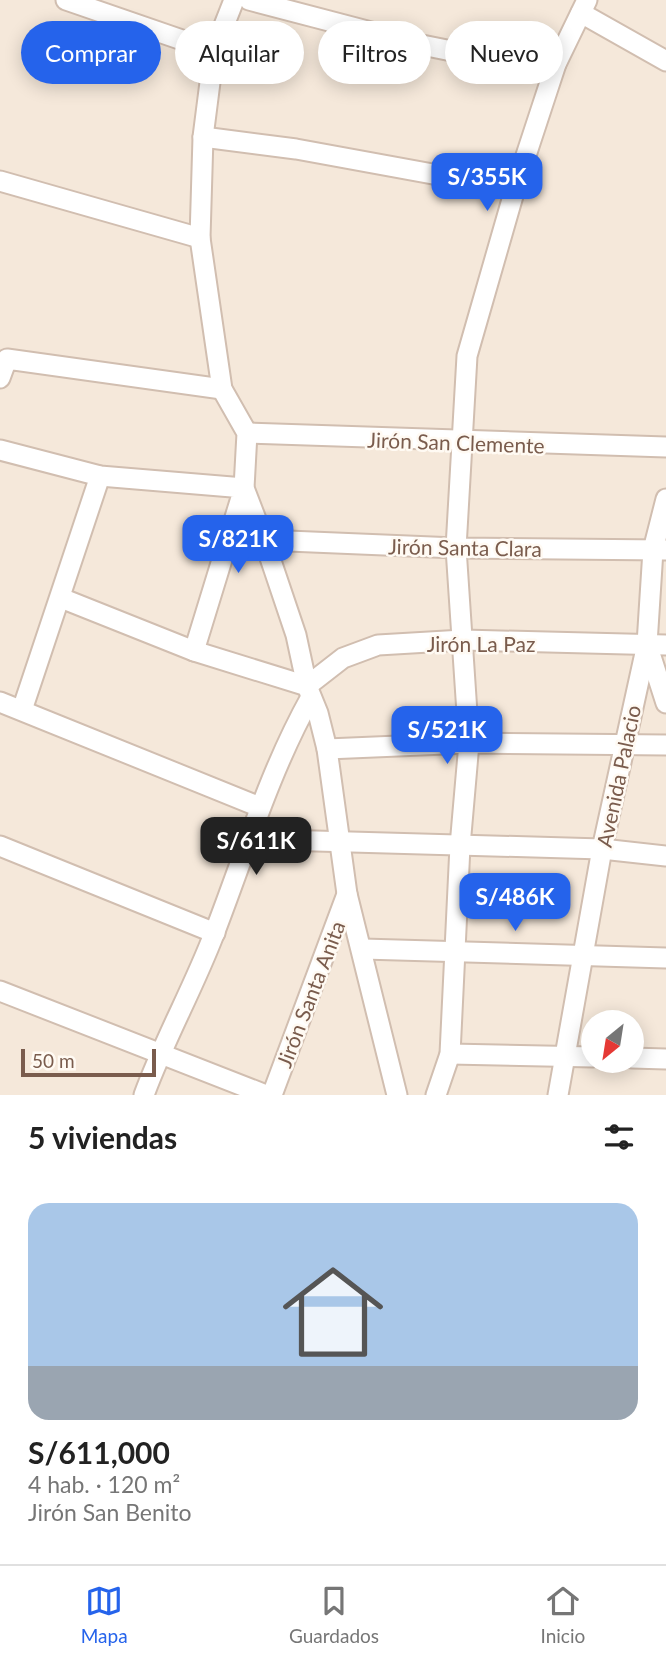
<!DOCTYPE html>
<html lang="es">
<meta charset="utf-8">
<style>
:root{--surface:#fff;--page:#f6f6f6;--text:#222;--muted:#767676;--line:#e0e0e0;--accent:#2563eb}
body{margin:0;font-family:Lato,sans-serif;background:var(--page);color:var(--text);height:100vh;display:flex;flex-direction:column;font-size:26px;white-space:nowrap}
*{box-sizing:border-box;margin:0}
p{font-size:23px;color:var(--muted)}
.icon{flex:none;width:38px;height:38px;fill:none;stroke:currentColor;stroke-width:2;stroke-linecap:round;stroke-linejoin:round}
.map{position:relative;height:1095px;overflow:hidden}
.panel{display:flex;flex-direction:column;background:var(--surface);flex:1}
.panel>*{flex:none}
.top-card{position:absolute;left:21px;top:21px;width:625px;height:63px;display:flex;gap:14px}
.needle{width:46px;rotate:210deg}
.controls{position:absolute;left:581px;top:1010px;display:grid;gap:14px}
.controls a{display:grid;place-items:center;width:63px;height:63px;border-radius:50%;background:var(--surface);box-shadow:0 4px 18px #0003;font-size:35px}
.scale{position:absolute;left:21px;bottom:18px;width:135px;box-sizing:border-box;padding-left:7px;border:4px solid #7a5c4d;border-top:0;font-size:19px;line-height:24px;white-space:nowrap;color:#7a5c4d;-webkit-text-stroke:5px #fffaf3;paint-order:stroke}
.price{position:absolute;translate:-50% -60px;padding:0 16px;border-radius:14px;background:var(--accent);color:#fff;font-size:23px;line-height:46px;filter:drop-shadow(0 2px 4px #0008)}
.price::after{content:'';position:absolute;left:50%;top:42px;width:21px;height:16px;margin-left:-10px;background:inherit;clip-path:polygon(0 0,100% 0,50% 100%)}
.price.selected{background:#222;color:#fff}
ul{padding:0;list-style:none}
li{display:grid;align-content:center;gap:14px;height:371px;padding:0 28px}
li+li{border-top:2px solid var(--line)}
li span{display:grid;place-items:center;height:217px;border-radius:21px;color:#555}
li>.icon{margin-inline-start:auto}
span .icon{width:126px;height:126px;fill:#fffc;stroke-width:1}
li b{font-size:30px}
h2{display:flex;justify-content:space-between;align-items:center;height:84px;padding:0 28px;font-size:30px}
.pill{padding:0 24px;border-radius:32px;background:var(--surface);box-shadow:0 4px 18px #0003;font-size:24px;line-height:63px}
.pill.selected{background:var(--accent);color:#fff}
.menu{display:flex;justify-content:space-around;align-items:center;height:98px;border-top:2px solid var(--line);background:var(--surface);font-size:19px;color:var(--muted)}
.menu a{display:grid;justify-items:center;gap:4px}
.menu .selected{color:var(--accent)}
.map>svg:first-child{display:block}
.residential{fill:#f5e8da;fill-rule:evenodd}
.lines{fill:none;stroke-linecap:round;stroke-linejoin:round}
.street-casing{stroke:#d1beb0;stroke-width:23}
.street{stroke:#fff;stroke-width:19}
.labels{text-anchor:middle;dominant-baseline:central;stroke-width:5;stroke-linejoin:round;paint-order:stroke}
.street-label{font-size:21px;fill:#7a5c4d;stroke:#fffaf3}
</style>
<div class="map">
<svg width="666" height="1095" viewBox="0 0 666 1095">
<rect width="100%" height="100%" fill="#fdf6ec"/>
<!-- residential -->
<path class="residential" d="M 0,0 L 666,0 L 666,1095 L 0,1095 ZM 593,1022 L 632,1022 L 632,1060 L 593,1060 Z"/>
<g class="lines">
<!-- street casing -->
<g class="street-casing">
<g id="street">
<path d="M 66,0 L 214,51"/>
<path d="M 234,0 L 214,51 L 203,137 L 200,238 L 222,389 L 247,433 L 244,488 L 264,540 L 296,635 L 307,686 L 318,713 L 327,749 L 347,894 L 397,1095"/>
<path d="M 249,0 L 417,44 L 531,67 L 556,64"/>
<path d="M 581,13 L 666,61"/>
<path d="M 203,137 L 296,149 L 515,189"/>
<path d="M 0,181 L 200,238"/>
<path d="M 0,378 L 7,359 L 222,389"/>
<path d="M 247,433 L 666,447"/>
<path d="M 0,450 L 100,476 L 244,488 L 194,651"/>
<path d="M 264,540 L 456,548 L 665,550"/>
<path d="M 61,598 L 194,651 L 307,686 L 343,658 L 378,645 L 463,640 L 666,645"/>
<path d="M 647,644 L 666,703"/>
<path d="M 0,702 L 260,807"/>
<path d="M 22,710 L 100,476"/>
<path d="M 327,749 L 469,743 L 666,745"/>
<path d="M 248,839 L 602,849 L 666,856"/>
<path d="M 0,846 L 215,933"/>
<path d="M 363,949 L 666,958"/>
<path d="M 0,991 L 266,1095"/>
<path d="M 450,1054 L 593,1057"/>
<path d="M 632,1058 L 666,1059"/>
<path d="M 144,1095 C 164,1040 193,989 214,934 C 245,854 269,772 311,697"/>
<path d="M 272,1095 L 347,894"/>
<path d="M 436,1095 L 450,1054 L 460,846 L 469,743 L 456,548 L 467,356 L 515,189 L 556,64 L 587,0"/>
<path d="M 558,1095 L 602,849 L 647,644 L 653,550 L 666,499"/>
</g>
</g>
<!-- street -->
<use href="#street" class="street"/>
</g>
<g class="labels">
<!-- street labels -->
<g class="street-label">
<text transform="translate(456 442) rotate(2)">Jirón San Clemente</text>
<text transform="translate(465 547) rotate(1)">Jirón Santa Clara</text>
<text x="481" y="643">Jirón La Paz</text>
<text transform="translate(618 776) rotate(-78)">Avenida Palacio</text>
<text transform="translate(310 994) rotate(-69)">Jirón Santa Anita</text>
</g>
</g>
</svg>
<div class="controls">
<a><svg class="needle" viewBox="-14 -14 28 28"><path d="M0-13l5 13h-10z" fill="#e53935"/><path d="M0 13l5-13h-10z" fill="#767676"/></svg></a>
</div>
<div class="scale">50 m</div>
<b class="price" style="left:487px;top:213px">S/355K</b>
<b class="price" style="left:238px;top:575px">S/821K</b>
<b class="price" style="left:447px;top:766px">S/521K</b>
<b class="price selected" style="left:256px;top:877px">S/611K</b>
<b class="price" style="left:515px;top:933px">S/486K</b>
<div class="top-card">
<a class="pill selected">Comprar</a>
<a class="pill">Alquilar</a>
<a class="pill">Filtros</a>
<a class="pill">Nuevo</a>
</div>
</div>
<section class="panel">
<h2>5 viviendas<svg class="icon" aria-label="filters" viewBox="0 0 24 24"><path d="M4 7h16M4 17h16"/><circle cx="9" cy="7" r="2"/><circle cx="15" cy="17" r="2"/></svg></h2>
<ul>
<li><span style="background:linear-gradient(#a9c7e8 75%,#9aa5b1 0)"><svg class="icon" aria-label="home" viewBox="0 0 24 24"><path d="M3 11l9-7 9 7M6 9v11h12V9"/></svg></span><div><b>S/611,000</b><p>4 hab. · 120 m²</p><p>Jirón San Benito</p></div></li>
</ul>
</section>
<nav class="menu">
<a class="selected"><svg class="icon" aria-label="map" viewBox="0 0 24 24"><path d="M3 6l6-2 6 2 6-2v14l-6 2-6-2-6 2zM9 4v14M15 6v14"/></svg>Mapa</a>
<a><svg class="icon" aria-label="saved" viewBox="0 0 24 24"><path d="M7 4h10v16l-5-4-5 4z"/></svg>Guardados</a>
<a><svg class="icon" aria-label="home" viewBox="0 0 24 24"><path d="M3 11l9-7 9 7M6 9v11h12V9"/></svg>Inicio</a>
</nav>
